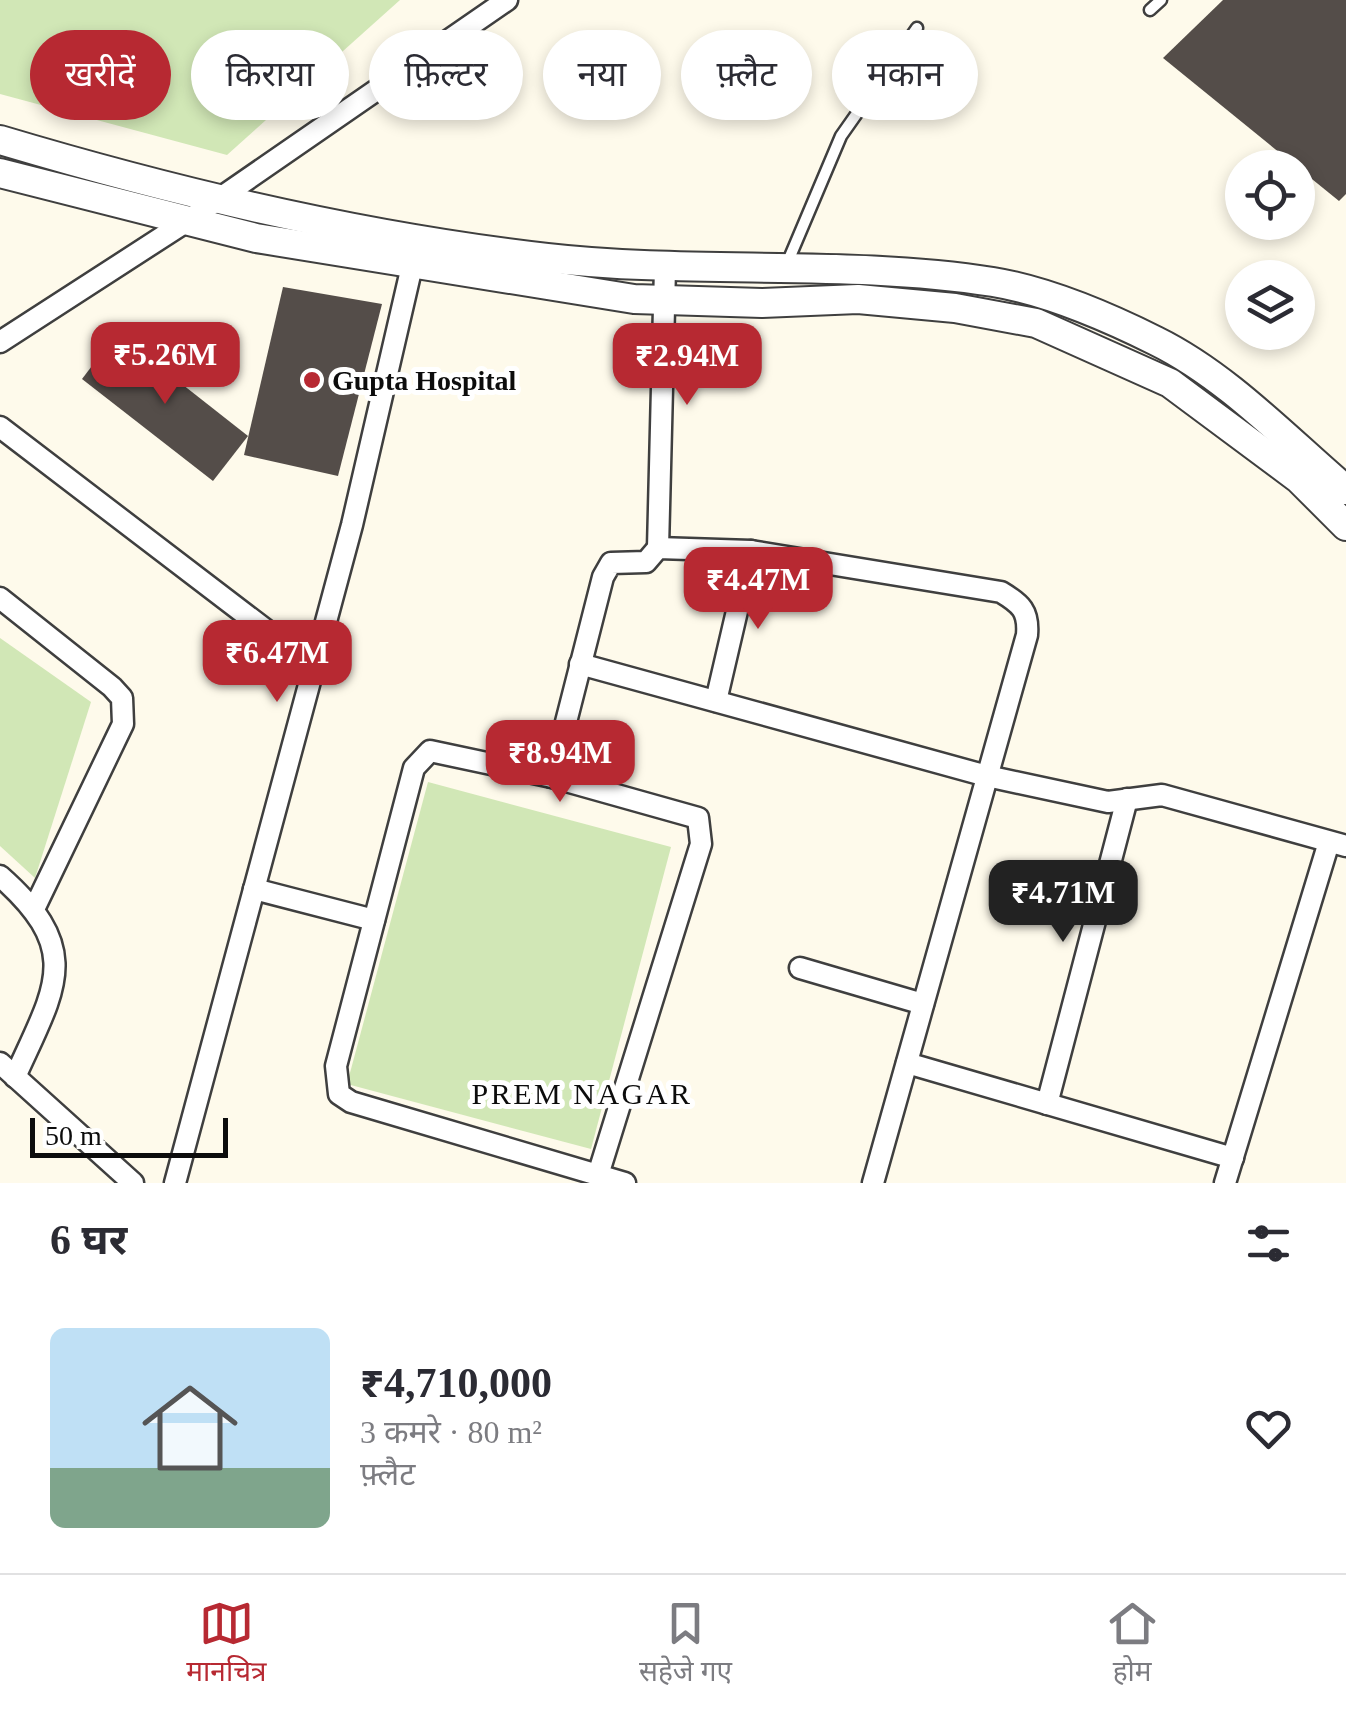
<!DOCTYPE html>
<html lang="hi">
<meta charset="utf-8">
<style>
:root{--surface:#fff;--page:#f7f7f7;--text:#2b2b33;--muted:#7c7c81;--line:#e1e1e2;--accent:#b72932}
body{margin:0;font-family:"Times New Roman","Noto Sans Devanagari",serif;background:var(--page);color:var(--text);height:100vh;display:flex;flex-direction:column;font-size:38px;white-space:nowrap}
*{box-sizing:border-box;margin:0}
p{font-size:32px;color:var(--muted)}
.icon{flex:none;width:55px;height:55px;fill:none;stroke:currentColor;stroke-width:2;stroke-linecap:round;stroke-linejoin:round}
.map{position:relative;height:1183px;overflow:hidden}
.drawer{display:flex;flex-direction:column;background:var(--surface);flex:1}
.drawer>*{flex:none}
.banner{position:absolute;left:30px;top:30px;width:1288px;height:90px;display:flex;gap:20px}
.buttons{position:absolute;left:1225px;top:150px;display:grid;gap:20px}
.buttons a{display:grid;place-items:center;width:90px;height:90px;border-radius:50%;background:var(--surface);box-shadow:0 5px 15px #0003;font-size:50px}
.scale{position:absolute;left:30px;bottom:25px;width:198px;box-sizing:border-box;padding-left:10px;border:5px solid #0c0c0c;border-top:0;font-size:28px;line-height:35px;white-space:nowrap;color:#0c0c0c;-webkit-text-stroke:8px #fff;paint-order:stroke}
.price{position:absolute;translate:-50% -85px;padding:0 22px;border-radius:20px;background:var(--accent);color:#fff;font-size:32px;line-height:65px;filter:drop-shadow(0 2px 5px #0008)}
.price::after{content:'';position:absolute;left:50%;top:60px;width:30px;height:22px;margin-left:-15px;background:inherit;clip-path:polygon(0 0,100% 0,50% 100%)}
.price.active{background:#222;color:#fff}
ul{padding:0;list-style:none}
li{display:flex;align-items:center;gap:30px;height:250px;padding:0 50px}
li+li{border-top:2px solid var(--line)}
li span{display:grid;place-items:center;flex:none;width:280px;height:200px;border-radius:15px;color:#555}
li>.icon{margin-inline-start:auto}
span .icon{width:120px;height:120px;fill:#fffc;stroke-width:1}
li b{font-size:42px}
h2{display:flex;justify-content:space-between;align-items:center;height:120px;padding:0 50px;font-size:42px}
.tag{padding:0 35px;border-radius:45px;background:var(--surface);box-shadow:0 5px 15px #0003;font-size:35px;line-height:90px}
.tag.active{background:var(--accent);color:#fff}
.tab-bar{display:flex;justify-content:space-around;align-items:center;height:140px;border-top:2px solid var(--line);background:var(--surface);font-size:28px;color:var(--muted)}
.tab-bar a{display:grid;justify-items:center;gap:5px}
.tab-bar .active{color:var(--accent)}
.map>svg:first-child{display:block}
.green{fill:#d1e7b6}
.building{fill:#544d49}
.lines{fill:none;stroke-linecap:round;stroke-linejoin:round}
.service-casing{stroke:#3f3f3f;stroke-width:15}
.minor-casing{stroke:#3f3f3f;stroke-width:25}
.tertiary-casing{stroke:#3f3f3f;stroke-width:32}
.service{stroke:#fff;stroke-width:10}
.minor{stroke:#fff;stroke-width:20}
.tertiary{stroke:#fff;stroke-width:28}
.poi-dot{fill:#b72932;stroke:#fff;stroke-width:4}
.labels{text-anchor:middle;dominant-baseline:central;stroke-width:10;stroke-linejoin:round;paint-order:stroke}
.poi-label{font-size:28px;font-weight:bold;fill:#0c0c0c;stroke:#fff;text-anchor:start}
.neighbourhood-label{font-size:30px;letter-spacing:2.5px;fill:#0c0c0c;stroke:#fff}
</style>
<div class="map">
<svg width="1346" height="1183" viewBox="0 0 1346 1183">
<rect width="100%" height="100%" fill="#fefaeb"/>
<!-- green -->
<g class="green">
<path d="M 0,0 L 400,0 L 227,155 L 0,94 Z"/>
<path d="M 0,638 L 91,702 L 35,878 L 0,846 Z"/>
<path d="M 428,782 L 671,847 L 591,1149 L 347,1084 Z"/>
</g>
<!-- building -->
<g class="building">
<path d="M 1223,0 L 1346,0 L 1346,194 L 1339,201 L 1163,58 Z"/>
<path d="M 283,287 L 382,304 L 338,476 L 244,455 Z"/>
<path d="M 117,333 L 248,436 L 213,481 L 82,379 Z"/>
</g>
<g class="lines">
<!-- service casing -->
<g class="service-casing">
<g id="service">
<path d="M 1150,10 L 1161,0"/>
<path d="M 786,266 L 841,136 L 917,28"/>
</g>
</g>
<!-- minor casing -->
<g class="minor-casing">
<g id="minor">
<path d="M 0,342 L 184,223 L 507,0"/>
<path d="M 0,427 L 313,666"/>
<path d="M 658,548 L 665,268"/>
<path d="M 0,598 L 112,687 L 122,698 L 123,724 L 35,907"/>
<path d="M 580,664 L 987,776 L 1108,802 L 1162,795 L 1346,846"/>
<path d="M 716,701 L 751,551"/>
<path d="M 552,777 L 603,577 L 611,563 L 646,562 L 658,548 L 751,551 L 1001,592 C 1021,604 1029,611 1027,635 L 873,1183"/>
<path d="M 0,876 C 85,951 55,988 15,1077"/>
<path d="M 254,889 L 374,920"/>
<path d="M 800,968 L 923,1004"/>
<path d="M 0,1063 L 133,1183"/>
<path d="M 907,1063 L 1233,1158"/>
<path d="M 1047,1104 L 1127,799"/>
<path d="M 598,1175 L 701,844 L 698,818 L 552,777 L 430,751 L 414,768 L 336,1066 L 339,1094 L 351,1102 L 625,1183"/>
<path d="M 175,1183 L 352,525 L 415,253"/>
<path d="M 1225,1183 L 1329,842"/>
</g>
</g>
<!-- tertiary casing -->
<g class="tertiary-casing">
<g id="tertiary">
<path d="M 0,140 C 177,193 363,237 547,258 C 695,275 847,259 993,282 C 1047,291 1106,316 1156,341 C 1227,376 1286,439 1346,490"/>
<path d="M 0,173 L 256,238 L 634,299 L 762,303 L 858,299 L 955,308 L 1036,323 L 1170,383 L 1299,479 L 1346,526"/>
</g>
</g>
<!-- service -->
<use href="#service" class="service"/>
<!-- minor -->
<use href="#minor" class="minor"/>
<!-- tertiary -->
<use href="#tertiary" class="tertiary"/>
</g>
<!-- markers -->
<circle class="poi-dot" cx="312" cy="380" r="10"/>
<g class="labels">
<!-- poi labels -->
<g class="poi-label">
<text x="332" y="380">Gupta Hospital</text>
</g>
<!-- neighbourhood labels -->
<g class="neighbourhood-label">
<text x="582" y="1093">PREM NAGAR</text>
</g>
</g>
</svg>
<div class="buttons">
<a><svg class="icon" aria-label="locate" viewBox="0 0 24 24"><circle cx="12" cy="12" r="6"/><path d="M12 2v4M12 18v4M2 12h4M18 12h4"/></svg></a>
<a><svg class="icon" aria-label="layers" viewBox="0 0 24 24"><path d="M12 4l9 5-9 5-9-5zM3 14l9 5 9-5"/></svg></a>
</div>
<div class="scale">50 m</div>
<b class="price" style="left:165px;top:407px">₹5.26M</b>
<b class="price" style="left:687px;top:408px">₹2.94M</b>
<b class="price" style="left:758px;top:632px">₹4.47M</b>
<b class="price" style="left:277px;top:705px">₹6.47M</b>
<b class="price" style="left:560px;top:805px">₹8.94M</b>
<b class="price active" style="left:1063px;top:945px">₹4.71M</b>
<div class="banner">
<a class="tag active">खरीदें</a>
<a class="tag">किराया</a>
<a class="tag">फ़िल्टर</a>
<a class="tag">नया</a>
<a class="tag">फ़्लैट</a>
<a class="tag">मकान</a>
</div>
</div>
<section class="drawer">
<h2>6 घर<svg class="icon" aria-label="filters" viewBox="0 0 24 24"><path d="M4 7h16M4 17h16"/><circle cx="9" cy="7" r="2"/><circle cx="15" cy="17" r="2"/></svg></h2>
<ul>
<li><span style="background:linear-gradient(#bfe0f5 70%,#7fa58c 0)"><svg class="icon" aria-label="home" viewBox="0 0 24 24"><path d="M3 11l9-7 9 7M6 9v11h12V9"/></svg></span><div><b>₹4,710,000</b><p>3 कमरे · 80 m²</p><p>फ़्लैट</p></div><svg class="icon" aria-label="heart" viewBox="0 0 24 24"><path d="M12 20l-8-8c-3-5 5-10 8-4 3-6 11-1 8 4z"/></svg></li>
</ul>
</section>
<nav class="tab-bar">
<a class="active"><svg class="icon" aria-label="map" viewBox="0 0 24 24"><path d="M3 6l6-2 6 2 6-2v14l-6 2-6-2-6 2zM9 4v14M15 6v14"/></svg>मानचित्र</a>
<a><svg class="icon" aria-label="saved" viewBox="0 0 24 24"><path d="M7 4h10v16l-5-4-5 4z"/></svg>सहेजे गए</a>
<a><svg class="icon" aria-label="home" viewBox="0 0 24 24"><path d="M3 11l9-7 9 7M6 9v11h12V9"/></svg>होम</a>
</nav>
